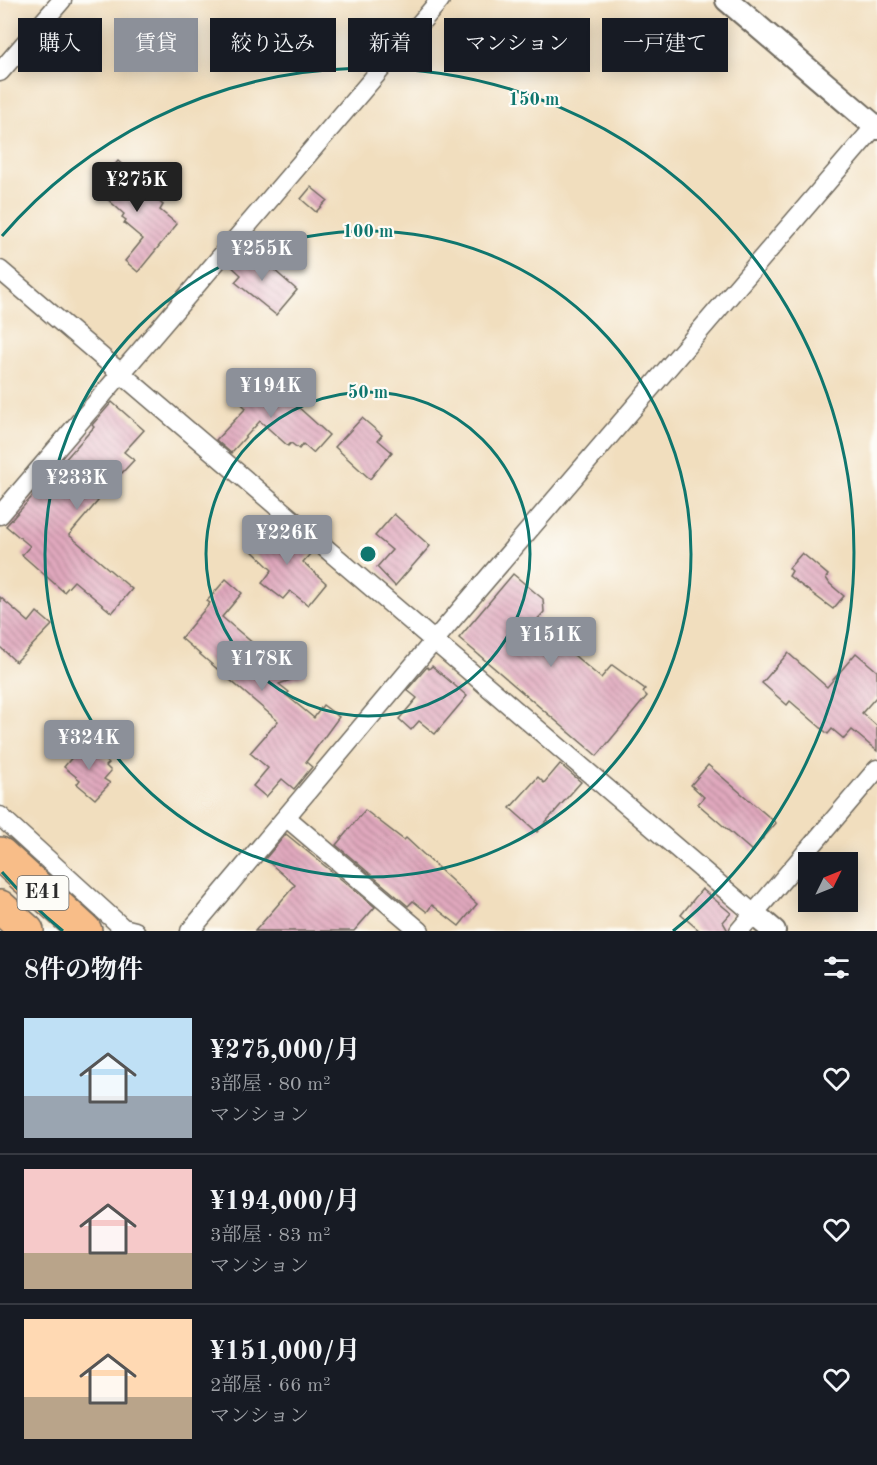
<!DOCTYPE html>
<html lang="ja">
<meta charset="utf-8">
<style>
:root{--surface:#171b24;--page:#20242c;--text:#f1f3f6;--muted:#9ea1a6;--line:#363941;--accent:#8c9099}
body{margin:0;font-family:"Old Standard TT","Noto Serif JP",serif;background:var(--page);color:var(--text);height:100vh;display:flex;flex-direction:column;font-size:22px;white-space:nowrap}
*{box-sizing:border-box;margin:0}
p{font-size:20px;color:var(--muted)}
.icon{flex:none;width:33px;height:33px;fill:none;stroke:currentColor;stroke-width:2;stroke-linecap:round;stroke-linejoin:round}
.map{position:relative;height:931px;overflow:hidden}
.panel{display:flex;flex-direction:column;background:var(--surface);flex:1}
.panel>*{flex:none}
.top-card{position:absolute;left:18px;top:18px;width:842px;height:54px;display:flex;gap:12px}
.needle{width:39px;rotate:47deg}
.buttons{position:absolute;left:798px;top:852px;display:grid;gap:12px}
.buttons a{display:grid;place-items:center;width:60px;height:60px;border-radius:0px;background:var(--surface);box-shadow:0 3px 15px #0003;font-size:30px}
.price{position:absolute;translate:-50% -51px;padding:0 14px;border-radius:6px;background:var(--accent);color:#fff;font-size:20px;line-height:39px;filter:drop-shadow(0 2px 3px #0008)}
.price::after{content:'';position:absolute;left:50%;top:36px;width:18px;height:14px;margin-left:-9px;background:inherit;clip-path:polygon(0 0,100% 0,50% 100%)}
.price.current{background:#222;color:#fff}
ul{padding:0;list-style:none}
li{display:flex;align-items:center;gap:18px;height:150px;padding:0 24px}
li+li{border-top:2px solid var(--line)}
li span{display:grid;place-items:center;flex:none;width:168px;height:120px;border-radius:0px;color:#555}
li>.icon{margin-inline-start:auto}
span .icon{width:72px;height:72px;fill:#fffc;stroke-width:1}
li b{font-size:26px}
h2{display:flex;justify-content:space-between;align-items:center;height:72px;padding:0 24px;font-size:26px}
.pill{padding:0 21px;border-radius:0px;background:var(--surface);box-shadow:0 3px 15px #0003;font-size:21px;line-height:54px}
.pill.current{background:var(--accent);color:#fff}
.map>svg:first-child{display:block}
.building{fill:url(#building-back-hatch)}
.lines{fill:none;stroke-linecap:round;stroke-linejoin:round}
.minor-casing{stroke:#706a5e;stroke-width:21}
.tertiary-casing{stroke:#706a5e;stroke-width:26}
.motorway-casing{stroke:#706a5e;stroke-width:36}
.minor{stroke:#fff;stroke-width:18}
.tertiary{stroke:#fff;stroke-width:22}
.motorway{stroke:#f8bd88;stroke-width:33}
.ring{fill:none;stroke:#0f766e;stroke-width:3}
.labels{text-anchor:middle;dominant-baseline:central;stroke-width:4.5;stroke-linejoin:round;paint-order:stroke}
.shield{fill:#fdfcf7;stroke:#6a6a68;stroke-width:1.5}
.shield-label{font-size:20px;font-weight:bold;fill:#2b2b2b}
.centre{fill:#0f766e;stroke:#fdfcf7;stroke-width:3}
.ring-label{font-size:18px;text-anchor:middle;font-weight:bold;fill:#0f766e;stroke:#fdfcf7;stroke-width:4.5;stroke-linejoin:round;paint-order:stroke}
</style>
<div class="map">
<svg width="877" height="931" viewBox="0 0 877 931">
<defs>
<pattern id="building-back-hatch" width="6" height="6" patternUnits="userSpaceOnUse" patternTransform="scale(1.5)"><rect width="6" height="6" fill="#e0a8bd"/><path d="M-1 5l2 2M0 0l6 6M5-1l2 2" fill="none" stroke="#b6899a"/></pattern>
</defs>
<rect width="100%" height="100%" fill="#fdfcf7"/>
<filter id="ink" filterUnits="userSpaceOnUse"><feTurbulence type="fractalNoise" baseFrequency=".0167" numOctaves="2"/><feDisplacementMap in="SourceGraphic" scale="12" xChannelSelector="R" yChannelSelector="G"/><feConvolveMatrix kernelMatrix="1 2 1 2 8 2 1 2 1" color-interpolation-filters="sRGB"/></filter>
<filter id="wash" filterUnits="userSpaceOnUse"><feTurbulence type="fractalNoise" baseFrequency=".008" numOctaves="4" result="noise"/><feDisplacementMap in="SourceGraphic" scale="24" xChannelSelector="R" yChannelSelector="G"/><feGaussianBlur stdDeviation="1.35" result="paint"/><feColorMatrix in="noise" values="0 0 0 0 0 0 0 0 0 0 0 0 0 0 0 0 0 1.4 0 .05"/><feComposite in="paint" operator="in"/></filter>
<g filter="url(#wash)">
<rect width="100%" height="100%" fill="#f1debe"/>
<g id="blocks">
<!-- building -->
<g class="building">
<path d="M 118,161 L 135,176 L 133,178 L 163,205 L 160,210 L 177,224 L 138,272 L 125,261 L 143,239 L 124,223 L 126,220 L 122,217 L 124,214 L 95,188 Z"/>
<path d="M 311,187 L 327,200 L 316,212 L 301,199 Z"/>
<path d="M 242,249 L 253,260 L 257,255 L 297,290 L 276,315 L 235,282 L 241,275 L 229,264 Z"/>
<path d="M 249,373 L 280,402 L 286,396 L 329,435 L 313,453 L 303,444 L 299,449 L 291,443 L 288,446 L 260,421 L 231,453 L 216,440 L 246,408 L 230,393 Z"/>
<path d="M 112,402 L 144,430 L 124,452 L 134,460 L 122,473 L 111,463 L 87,491 L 98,501 L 69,535 L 132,589 L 112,613 L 74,581 L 64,592 L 22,555 L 30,546 L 6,526 L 94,427 L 92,425 Z"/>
<path d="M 362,418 L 382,435 L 378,440 L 392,452 L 370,479 L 335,447 Z"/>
<path d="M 394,514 L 430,546 L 395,586 L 377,567 L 392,550 L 375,536 Z"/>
<path d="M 270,525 L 289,541 L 294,536 L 307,547 L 311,553 L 303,562 L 326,583 L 308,605 L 290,591 L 283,599 L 262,583 L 272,570 L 250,549 Z"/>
<path d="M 802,553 L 828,575 L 826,578 L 830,584 L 844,596 L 833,609 L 789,576 L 792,571 L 789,568 Z"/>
<path d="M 513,574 L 543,599 L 544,612 L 535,622 L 601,678 L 612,665 L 645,689 L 643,692 L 647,696 L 597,756 L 459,638 Z"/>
<path d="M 226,579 L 242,593 L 222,617 L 274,661 L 298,653 L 305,675 L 279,684 L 289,692 L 286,695 L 314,718 L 323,705 L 339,717 L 306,762 L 312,767 L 294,789 L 282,779 L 266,797 L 253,786 L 268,768 L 250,753 L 278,721 L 181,638 L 210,603 L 207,601 Z"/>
<path d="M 0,597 L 29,622 L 37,612 L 52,625 L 16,662 L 0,647 Z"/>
<path d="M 788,653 L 827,687 L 856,653 L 877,671 L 877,696 L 862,713 L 877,726 L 877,751 L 852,730 L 844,739 L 832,729 L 828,734 L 790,701 L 787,705 L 762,683 Z"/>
<path d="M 432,666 L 467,696 L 435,734 L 419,721 L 411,730 L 399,719 L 417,698 L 407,690 L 427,667 L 429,669 Z"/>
<path d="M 84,743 L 109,763 L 106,766 L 111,771 L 104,779 L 110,783 L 95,799 L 77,784 L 80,780 L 64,767 Z"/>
<path d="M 560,764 L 581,782 L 537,832 L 510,808 L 538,777 L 544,783 Z"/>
<path d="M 708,765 L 776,823 L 752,851 L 698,804 L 704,797 L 691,785 Z"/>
<path d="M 365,810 L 404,840 L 406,838 L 477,904 L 459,926 L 432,905 L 427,912 L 413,901 L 408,906 L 336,845 Z"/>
<path d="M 286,834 L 375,907 L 354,931 L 255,931 L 295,885 L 265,859 Z"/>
<path d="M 702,889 L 731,913 L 723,922 L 728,931 L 700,931 L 681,915 Z"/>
</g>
</g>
</g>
<g filter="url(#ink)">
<use href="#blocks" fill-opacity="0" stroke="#706a5e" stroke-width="1.5"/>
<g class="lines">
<!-- minor casing -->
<g class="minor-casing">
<g id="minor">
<path d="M 0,72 L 62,0"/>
<path d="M 0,270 L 754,914"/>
<path d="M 0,515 L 440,0"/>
<path d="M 0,816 L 123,928 L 135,931"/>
<path d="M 287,818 L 420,931"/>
<path d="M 190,931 L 433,642 L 877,124"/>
<path d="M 739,931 L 877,769"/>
</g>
</g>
<!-- tertiary casing -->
<g class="tertiary-casing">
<g id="tertiary">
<path d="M 727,0 L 877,128"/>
<path d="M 754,914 L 774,931"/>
</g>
</g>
<!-- motorway casing -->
<g class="motorway-casing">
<g id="motorway">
<path d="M 0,854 L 85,931"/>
<path d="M 0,907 L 27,931"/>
</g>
</g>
<!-- minor -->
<use href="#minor" class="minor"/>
<!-- tertiary -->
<use href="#tertiary" class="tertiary"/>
<!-- motorway -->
<use href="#motorway" class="motorway"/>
</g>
</g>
<!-- distance rings -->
<g class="ring">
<circle cx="368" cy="554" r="162"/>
<circle cx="368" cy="554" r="323"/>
<path d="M63 931A485 485 0 0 1 2 872M2 236A485 485 0 1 1 673 931"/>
</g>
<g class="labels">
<!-- shield labels -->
<rect class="shield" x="17.5" y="876" width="51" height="34" rx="4.5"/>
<g class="shield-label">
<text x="43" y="893">E41</text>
</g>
</g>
<circle cx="368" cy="554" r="9" class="centre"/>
<g class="ring-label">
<text x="534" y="105">150 m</text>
<text x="368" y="237">100 m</text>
<text x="368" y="398">50 m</text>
</g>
</svg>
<div class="buttons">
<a><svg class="needle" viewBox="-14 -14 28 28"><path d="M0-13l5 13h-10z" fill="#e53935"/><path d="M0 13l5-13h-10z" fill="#9ea1a6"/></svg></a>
</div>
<b class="price current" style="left:137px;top:213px">¥275K</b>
<b class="price" style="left:262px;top:282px">¥255K</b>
<b class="price" style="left:271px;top:419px">¥194K</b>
<b class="price" style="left:77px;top:511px">¥233K</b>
<b class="price" style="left:287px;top:566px">¥226K</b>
<b class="price" style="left:551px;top:668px">¥151K</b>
<b class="price" style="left:262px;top:692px">¥178K</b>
<b class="price" style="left:89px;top:771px">¥324K</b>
<div class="top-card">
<a class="pill">購入</a>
<a class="pill current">賃貸</a>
<a class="pill">絞り込み</a>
<a class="pill">新着</a>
<a class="pill">マンション</a>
<a class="pill">一戸建て</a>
</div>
</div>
<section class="panel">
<h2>8件の物件<svg class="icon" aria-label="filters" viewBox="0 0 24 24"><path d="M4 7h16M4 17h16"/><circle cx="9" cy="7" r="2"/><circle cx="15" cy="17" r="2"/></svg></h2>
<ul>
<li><span style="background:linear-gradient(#bfe0f5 65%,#9aa5b1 0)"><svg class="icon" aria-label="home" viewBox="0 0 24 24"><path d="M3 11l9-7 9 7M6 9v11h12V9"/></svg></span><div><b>¥275,000/月</b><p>3部屋 · 80 m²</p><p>マンション</p></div><svg class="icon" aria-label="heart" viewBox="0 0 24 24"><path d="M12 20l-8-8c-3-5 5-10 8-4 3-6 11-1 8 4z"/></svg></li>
<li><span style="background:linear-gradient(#f6c9c9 70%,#b9a48a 0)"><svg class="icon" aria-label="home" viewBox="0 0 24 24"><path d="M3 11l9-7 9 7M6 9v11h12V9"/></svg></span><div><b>¥194,000/月</b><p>3部屋 · 83 m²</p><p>マンション</p></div><svg class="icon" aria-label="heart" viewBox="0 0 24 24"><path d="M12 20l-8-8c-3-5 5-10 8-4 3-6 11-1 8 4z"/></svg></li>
<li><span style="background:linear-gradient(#ffd9b3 65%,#b9a48a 0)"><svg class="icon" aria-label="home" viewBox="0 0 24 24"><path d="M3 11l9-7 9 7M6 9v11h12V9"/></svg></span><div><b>¥151,000/月</b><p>2部屋 · 66 m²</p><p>マンション</p></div><svg class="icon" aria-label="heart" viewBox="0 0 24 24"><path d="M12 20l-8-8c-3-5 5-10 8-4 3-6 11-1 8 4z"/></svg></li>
</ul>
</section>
